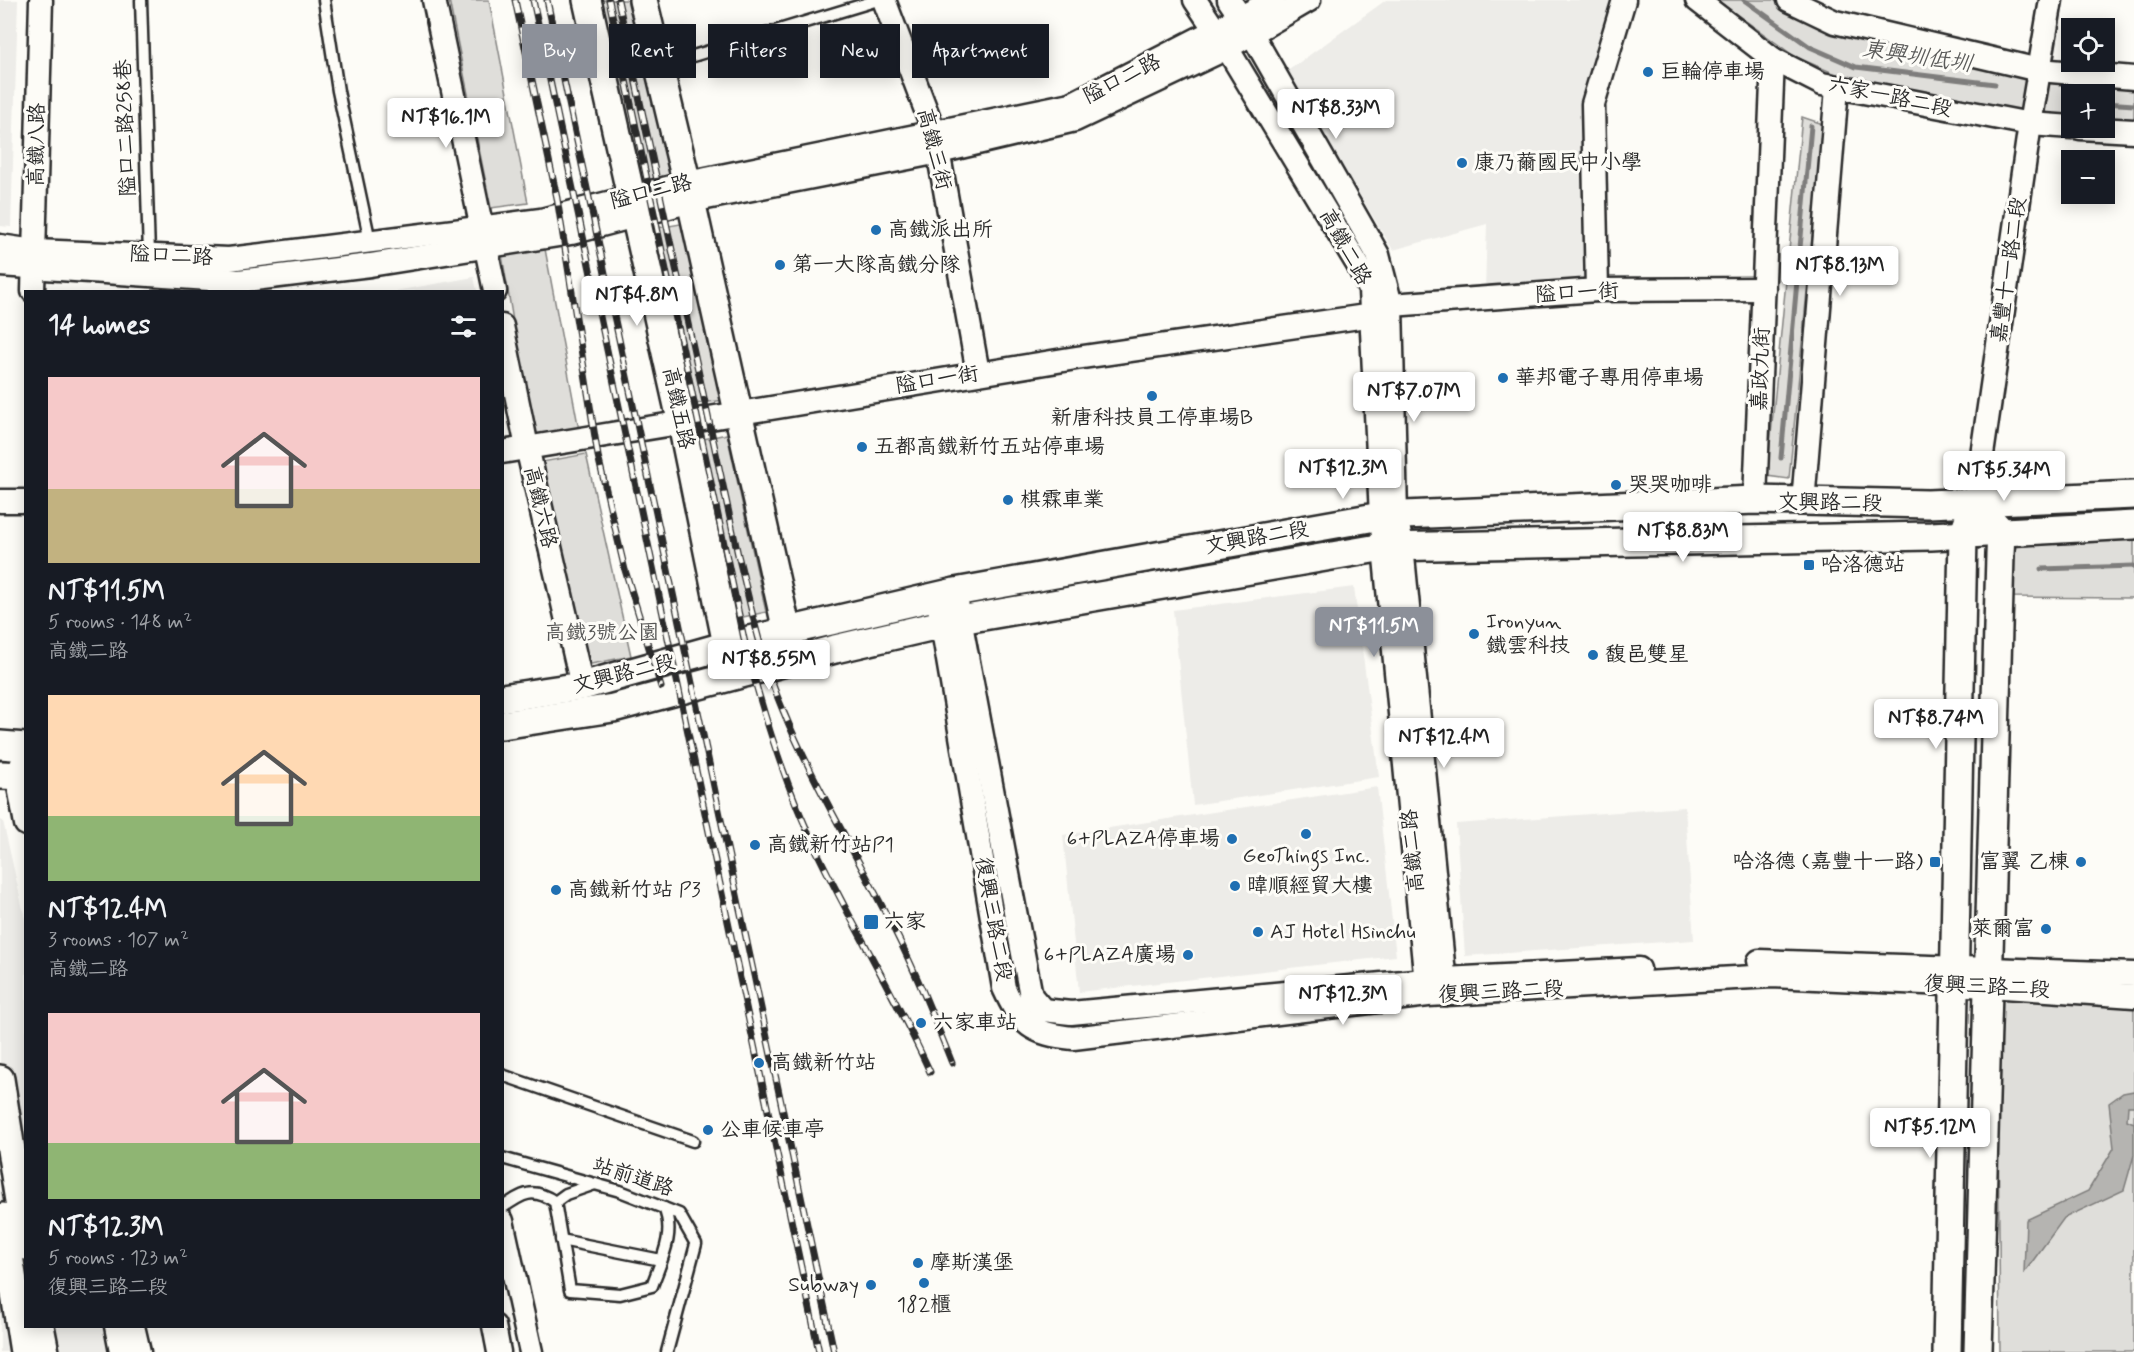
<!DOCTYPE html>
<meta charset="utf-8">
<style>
:root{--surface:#171b24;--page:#20242c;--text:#f1f3f6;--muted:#9ea1a6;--accent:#8c9099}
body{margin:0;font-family:Mynerve,"LXGW WenKai TC",sans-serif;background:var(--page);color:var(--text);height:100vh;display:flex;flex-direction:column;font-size:22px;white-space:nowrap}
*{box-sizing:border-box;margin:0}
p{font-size:20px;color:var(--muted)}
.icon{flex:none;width:33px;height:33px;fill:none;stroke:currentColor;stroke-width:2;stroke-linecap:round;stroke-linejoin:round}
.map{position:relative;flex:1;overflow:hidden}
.side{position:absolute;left:24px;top:290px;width:480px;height:1038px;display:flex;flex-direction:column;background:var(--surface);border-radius:0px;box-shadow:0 3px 15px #0003}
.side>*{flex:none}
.banner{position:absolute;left:522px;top:24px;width:570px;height:54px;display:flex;gap:12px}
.fabs{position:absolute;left:2061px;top:18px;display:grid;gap:12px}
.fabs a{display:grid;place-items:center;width:54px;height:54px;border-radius:0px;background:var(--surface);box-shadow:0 3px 15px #0003;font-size:30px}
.price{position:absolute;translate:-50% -51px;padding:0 14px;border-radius:6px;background:#fff;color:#222;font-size:20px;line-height:39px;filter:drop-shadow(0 2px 3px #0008)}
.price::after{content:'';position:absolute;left:50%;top:36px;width:18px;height:14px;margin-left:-9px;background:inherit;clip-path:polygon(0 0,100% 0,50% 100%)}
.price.current{background:var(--accent);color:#fff}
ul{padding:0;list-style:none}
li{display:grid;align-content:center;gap:12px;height:318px;padding:0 24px}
li span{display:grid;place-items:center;height:186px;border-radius:0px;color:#555}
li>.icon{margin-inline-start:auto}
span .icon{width:108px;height:108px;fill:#fffc;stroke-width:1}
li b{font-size:26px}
h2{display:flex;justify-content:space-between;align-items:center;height:72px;padding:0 24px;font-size:26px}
.pill{padding:0 21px;border-radius:0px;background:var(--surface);box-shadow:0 3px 15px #0003;font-size:21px;line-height:54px}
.pill.current{background:var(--accent);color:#fff}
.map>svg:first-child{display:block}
.built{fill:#edece8}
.green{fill:#dfdeda;stroke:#858482;stroke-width:1.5}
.water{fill:#b5b4b1;stroke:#7e7d7b;stroke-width:1.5}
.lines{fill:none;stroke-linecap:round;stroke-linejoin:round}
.stream{stroke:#7e7d7b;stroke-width:5}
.service-casing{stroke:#2b2b2b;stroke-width:15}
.minor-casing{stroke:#2b2b2b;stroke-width:27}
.tertiary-casing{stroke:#2b2b2b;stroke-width:32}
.service{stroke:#fdfcf7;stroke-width:10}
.minor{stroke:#fdfcf7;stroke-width:22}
.tertiary{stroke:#fdfcf7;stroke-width:27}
.rail-casing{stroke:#2b2b2b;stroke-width:7}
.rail{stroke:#fdfcf7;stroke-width:4.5;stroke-dasharray:14;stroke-linecap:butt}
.poi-dot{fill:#1f6fb2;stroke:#fdfcf7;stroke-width:2}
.labels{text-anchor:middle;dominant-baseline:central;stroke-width:6;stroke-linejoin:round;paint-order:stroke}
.poi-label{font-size:21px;fill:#2b2b2b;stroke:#fdfcf7;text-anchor:start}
.street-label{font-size:21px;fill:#2b2b2b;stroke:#fdfcf7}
.park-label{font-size:21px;fill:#585857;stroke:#fdfcf7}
.water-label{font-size:22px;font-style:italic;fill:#5b5b5a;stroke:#fdfcf7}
</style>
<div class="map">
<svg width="2134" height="1352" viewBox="0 0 2134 1352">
<rect width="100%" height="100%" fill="#fdfcf7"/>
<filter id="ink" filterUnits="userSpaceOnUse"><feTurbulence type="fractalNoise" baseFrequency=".0167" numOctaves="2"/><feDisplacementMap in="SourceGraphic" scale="12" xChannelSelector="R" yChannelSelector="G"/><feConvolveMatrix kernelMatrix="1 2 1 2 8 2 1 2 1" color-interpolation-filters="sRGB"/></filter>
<g filter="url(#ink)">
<!-- built -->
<g class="built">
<path d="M 0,0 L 18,0 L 11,227 L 0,226 Z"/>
<path d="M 1386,0 L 1610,0 L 1585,102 L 1583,285 L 1485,291 L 1487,224 L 1393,250 L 1286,72 Z"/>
<path d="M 474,277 L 477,291 L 395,291 Z"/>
<path d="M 1354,587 L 1379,777 L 1193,805 L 1173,610 Z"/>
<path d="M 1377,787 L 1396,956 L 1079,992 L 1063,835 Z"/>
<path d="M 1685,807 L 1694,940 L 1465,956 L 1456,824 Z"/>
<path d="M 0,820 L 3,821 L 26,923 L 26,1326 L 113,1326 L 119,1352 L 0,1352 Z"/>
</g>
<!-- green -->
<g class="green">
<path d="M 449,0 L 489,0 L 528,203 L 491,208 Z"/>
<path d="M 597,0 L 633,0 L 673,174 L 633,183 Z"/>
<path d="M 1717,0 L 1774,0 L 1813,24 L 2027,78 L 2020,113 L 1847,79 L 1794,56 Z"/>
<path d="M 2050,81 L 2134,87 L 2134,120 L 2105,119 L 2104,94 L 2072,94 L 2071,117 L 2039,116 Z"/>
<path d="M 1802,117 L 1823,124 L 1789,479 L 1767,476 Z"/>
<path d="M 686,223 L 724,400 L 688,405 L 651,229 Z"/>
<path d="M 545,249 L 579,430 L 532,435 L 502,255 Z"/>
<path d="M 727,434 L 766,612 L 734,619 L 694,441 Z"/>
<path d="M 586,454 L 631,656 L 586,665 L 542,462 Z"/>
<path d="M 2008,539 L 2134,540 L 2134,598 L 2007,597 Z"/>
<path d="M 1997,995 L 2134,1004 L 2134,1352 L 2000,1352 Z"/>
</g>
<!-- water -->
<path class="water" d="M 2134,1091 L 2134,1106 L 2128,1106 L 2127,1120 L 2134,1123 L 2134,1155 L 2124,1190 L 2064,1218 L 2024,1273 L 2026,1220 L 2088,1191 L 2114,1148 L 2109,1103 L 2123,1093 Z"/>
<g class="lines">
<!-- stream -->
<g class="stream">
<path d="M 1744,0 L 1810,47 L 1856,67 L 1995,84"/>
<path d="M 2068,100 L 2072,100"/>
<path d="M 2104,103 L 2134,105"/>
<path d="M 1781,458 L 1811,126"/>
<path d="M 2041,569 L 2134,566"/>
</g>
<!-- service casing -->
<g class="service-casing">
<g id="service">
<path d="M 141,0 L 149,255"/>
<path d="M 324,0 L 338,91 L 370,241"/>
<path d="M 660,66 L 878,0"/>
<path d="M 502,1075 L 693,1141"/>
<path d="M 502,1158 L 620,1191 L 679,1214 L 696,1244 L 667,1352"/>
<path d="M 555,1202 L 566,1194 L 595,1184"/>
<path d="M 502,1208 C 523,1193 533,1187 555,1202 L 570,1290 L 620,1294 L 652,1286 C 661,1260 676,1234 664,1208"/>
<path d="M 561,1240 L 661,1260"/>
</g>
</g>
<!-- minor casing -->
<g class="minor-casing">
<g id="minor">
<path d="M 434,0 L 495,291"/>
<path d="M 884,0 L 935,134 L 978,373"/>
<path d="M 1195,0 L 1227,48 L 1358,265 L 1370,290 L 1381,516 L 1427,994"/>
<path d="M 1229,0 L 1252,34 L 1378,255 L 1391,305 L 1396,515 L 1402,546 L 1446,994"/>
<path d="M 1697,0 L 1773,59 L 1822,84 L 2030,124 L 2072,127"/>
<path d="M 1789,0 L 1835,22 L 2039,70 L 2134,78"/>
<path d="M 2080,128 L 2134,131"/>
<path d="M 0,246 L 34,251 L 229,259 L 541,220 L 687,183 L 1071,104 L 1274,0"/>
<path d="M 0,265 L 239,281 L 370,265 L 571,233 L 691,201 L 939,152 L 1075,120 L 1227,48 L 1309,0"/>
<path d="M 1597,290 L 1593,104 L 1624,0"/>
<path d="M 33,291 L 41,0"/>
<path d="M 1391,305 L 1597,290 L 1764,289"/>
<path d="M 502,326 L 527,447 L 582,686"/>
<path d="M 502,452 L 1076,358 L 1373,315"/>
<path d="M 1755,500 L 1773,59"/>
<path d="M 0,501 L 26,501"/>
<path d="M 1803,503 L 1837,88"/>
<path d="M 1975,503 L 2030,124 L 2051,0"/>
<path d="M 957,603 L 1031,996 L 1043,1010 L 1071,1013 L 1425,980 L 1639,969"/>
<path d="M 939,607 L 1004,988 C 1021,1025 1032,1034 1073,1038 L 1428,995 L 1772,976 L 1989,986 L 2134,996"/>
<path d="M 26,753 L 17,776 L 26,824"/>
<path d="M 1759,961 L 2134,974"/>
<path d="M 502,1221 L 531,1352"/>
<path d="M 116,1326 L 121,1352"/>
<path d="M 133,1326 L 139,1352"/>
<path d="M 494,1326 L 499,1352"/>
</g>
</g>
<!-- tertiary casing -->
<g class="tertiary-casing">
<g id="tertiary">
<path d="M 587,0 L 682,424 L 731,664"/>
<path d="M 643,0 L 691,201 L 791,649"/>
<path d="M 502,698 L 582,686 L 728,645 L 955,592 L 1381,516 L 1755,500 L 1928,504 L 2134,495"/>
<path d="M 502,725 L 613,708 L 835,649 L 960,620 L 1384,547 L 1931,536 L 2134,525"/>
<path d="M 0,745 L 26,747"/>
<path d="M 0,775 L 26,776"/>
<path d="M 0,1079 L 26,1246"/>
<path d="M 3,1217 L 24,1352"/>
<path d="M 40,1326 L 45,1352"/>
<path d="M 1947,1352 L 1963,534 L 1969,518"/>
<path d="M 1978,1352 L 2000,555 L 2001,531 L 1988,517"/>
</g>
</g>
<!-- service -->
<use href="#service" class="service"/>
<!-- minor -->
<use href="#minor" class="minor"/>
<!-- tertiary -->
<use href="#tertiary" class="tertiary"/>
<!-- rail casing -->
<g class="rail-casing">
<g id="rail">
<path d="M 515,0 L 557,198 L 598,456 L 625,570 L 661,687"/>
<path d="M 533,0 L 819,1352"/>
<path d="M 547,0 L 834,1352"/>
<path d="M 609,0 L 746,648 C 765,720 787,791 820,858 C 855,930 897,999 930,1072"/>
<path d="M 618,0 L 738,555 C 751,606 761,659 782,708 C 811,779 851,845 886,914 C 912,962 932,1013 952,1063"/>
</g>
</g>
<!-- rail -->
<use href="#rail" class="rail"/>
</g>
</g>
<!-- markers -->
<g class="poi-dot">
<circle cx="1648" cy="72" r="6"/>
<circle cx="1462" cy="163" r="6"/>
<circle cx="876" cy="230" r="6"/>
<circle cx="780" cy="265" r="6"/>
<circle cx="1503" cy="378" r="6"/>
<circle cx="1152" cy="396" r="6"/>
<circle cx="862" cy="447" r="6"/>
<circle cx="1616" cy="485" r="6"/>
<circle cx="1008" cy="500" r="6"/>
<rect x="1803" y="559" width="12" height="12" rx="3"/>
<circle cx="1474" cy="634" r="6"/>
<circle cx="1593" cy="655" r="6"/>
<circle cx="1306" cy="834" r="6"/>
<circle cx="1232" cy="839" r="6"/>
<circle cx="755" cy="845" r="6"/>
<rect x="1929" y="856" width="12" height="12" rx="3"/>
<circle cx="2081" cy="862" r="6"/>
<circle cx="1235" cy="886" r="6"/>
<circle cx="556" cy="890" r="6"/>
<rect x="863" y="914" width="16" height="16" rx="3"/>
<circle cx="2046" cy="929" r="6"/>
<circle cx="1258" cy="932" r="6"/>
<circle cx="1188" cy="955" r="6"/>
<circle cx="921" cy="1023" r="6"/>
<circle cx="759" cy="1063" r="6"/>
<circle cx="708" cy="1130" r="6"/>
<circle cx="918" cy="1263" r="6"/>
<circle cx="924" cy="1283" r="6"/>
<circle cx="871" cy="1285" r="6"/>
</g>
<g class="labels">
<!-- poi labels -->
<g class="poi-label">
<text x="1660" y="72">巨輪停車場</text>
<text x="1474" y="163">康乃薾國民中小學</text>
<text x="888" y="230">高鐵派出所</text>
<text x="792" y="265">第一大隊高鐵分隊</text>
<text x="1515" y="378">華邦電子專用停車場</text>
<text x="1152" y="418" text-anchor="middle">新唐科技員工停車場B</text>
<text x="874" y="447">五都高鐵新竹五站停車場</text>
<text x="1628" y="485">哭哭咖啡</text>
<text x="1020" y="500">棋霖車業</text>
<text x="1821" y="565">哈洛德站</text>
<text x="1486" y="622">Ironyun<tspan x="1486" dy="24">鐵雲科技</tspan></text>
<text x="1605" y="655">馥邑雙星</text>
<text x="1220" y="839" text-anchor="end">6+PLAZA停車場</text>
<text x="767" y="845">高鐵新竹站P1</text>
<text x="1306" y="856" text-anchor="middle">GeoThings Inc.</text>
<text x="1923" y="862" text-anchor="end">哈洛德 (嘉豐十一路)</text>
<text x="2069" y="862" text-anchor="end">富翼 乙棟</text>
<text x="1247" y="886">暐順經貿大樓</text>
<text x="568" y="890">高鐵新竹站 P3</text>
<text x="884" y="922">六家</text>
<text x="2034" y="929" text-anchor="end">萊爾富</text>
<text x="1270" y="932">AJ Hotel Hsinchu</text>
<text x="1176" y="955" text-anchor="end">6+PLAZA廣場</text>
<text x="933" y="1023">六家車站</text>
<text x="771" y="1063">高鐵新竹站</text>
<text x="720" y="1130">公車候車亭</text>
<text x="930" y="1263">摩斯漢堡</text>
<text x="859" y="1285" text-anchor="end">Subway</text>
<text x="924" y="1305" text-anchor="middle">182櫃</text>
</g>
<!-- street labels -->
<g class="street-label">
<text transform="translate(1122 79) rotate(-27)">隘口二路</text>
<text transform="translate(1890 97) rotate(12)">六家一路二段</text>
<text transform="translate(126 128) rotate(-92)">隘口二路258巷</text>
<text transform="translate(37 145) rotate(-89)">高鐵八路</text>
<text transform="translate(934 149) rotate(76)">高鐵三街</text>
<text transform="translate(651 192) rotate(-14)">隘口二路</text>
<text transform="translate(1345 247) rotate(61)">高鐵二路</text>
<text transform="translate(171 256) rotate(3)">隘口二路</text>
<text transform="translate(2009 270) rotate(-82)">嘉豐十一路二段</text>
<text transform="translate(1577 293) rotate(-3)">隘口一街</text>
<text transform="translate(1761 369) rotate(-88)">嘉政九街</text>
<text transform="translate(937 380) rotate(-9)">隘口一街</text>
<text transform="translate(678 408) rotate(78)">高鐵五路</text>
<text transform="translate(1830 503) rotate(1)">文興路二段</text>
<text transform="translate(540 507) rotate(77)">高鐵六路</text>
<text transform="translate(1257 538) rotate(-10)">文興路二段</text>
<text transform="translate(624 674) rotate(-14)">文興路二段</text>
<text transform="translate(1413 851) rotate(-95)">高鐵二路</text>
<text transform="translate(993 919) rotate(80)">復興三路二段</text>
<text transform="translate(1987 987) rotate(3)">復興三路二段</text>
<text transform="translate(1501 992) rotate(-3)">復興三路二段</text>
<text transform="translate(633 1177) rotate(18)">站前道路</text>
</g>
<!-- park labels -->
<g class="park-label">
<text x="602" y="633">高鐵3號公園</text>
</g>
<!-- water labels -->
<g class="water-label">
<text transform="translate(1917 57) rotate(8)">東興圳低圳</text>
</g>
</g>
</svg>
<div class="fabs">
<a><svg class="icon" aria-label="locate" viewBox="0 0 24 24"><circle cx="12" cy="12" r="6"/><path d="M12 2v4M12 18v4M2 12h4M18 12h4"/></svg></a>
<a>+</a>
<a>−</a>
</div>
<b class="price" style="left:1336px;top:140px">NT$8.33M</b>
<b class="price" style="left:446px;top:149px">NT$16.1M</b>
<b class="price" style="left:1840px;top:297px">NT$8.13M</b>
<b class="price" style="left:637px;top:327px">NT$4.8M</b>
<b class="price" style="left:1414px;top:423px">NT$7.07M</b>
<b class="price" style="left:1343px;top:500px">NT$12.3M</b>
<b class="price" style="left:2004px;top:502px">NT$5.34M</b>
<b class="price" style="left:1683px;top:563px">NT$8.83M</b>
<b class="price current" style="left:1374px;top:658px">NT$11.5M</b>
<b class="price" style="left:769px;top:691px">NT$8.55M</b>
<b class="price" style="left:1936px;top:750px">NT$8.74M</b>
<b class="price" style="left:1444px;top:769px">NT$12.4M</b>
<b class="price" style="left:1343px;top:1026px">NT$12.3M</b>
<b class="price" style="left:1930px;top:1159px">NT$5.12M</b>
<div class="banner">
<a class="pill current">Buy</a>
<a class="pill">Rent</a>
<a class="pill">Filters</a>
<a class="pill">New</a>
<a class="pill">Apartment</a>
</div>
<section class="side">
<h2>14 homes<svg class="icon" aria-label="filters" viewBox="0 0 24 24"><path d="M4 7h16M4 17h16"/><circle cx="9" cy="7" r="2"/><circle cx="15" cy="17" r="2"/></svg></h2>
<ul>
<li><span style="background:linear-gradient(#f6c9c9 60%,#c2b280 0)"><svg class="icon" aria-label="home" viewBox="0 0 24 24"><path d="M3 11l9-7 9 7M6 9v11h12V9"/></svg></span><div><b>NT$11.5M</b><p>5 rooms · 148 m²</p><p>高鐵二路</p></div></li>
<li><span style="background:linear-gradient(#ffd9b3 65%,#8fb573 0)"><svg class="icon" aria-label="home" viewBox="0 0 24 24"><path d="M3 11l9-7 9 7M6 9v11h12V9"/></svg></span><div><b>NT$12.4M</b><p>3 rooms · 107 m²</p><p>高鐵二路</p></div></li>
<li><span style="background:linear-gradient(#f6c9c9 70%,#8fb573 0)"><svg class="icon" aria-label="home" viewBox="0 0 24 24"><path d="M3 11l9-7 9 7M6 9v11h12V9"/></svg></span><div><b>NT$12.3M</b><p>5 rooms · 123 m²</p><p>復興三路二段</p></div></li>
</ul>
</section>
</div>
